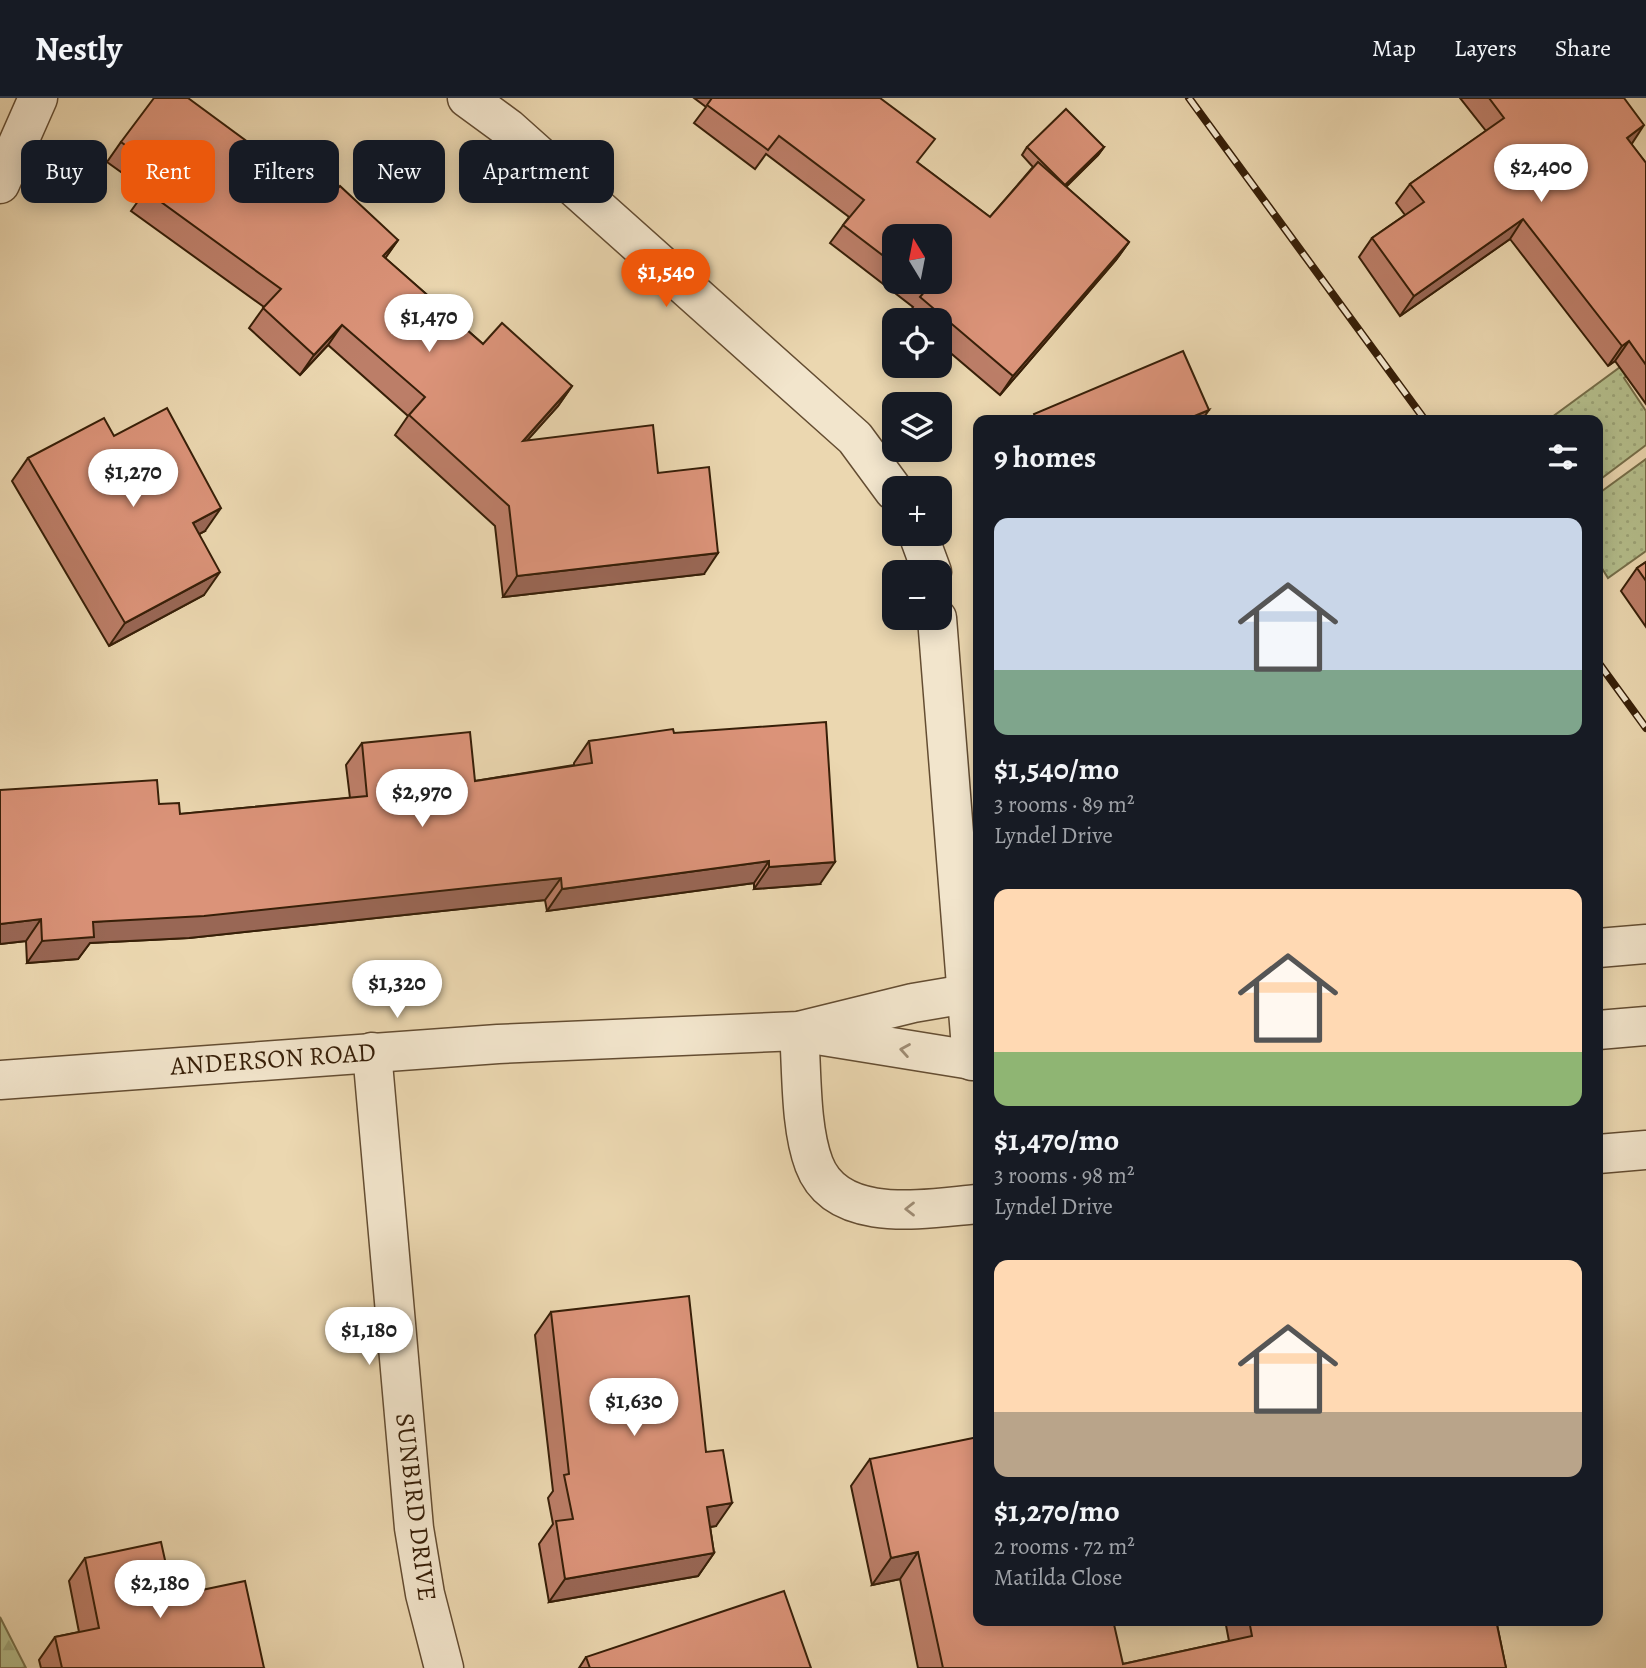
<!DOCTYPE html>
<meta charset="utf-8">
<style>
:root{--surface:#171b24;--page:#20242c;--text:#f1f3f6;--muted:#9ea1a6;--line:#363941;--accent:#ea580c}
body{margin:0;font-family:Alegreya,serif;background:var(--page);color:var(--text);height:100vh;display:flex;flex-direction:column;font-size:26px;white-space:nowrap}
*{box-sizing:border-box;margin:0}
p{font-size:23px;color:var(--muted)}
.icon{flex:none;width:38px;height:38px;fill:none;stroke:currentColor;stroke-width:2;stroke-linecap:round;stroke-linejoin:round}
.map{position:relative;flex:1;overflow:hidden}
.panel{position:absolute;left:973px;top:317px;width:630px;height:1211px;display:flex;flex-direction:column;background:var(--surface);border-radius:14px;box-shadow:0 4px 18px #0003}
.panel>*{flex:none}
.hud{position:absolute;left:21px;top:42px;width:665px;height:63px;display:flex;gap:14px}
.needle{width:46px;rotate:350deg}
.buttons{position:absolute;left:882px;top:126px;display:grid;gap:14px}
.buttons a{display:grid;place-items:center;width:70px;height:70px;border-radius:14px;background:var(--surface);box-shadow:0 4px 18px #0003;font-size:35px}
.price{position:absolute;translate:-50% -60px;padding:0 16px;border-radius:24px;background:#fff;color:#222;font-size:23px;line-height:46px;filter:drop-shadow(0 2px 4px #0008)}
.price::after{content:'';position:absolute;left:50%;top:42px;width:21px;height:16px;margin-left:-10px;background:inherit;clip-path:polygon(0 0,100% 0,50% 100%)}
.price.current{background:var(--accent);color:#fff}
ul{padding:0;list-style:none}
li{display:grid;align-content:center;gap:14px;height:371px;padding:0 21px}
li span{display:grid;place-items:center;height:217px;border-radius:14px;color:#555}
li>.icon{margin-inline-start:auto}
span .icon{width:126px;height:126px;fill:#fffc;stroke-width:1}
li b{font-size:30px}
h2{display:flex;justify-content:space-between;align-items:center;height:84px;padding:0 21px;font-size:30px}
.chip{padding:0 24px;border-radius:14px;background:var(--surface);box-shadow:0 4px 18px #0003;font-size:24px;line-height:63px}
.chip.current{background:var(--accent);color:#fff}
header{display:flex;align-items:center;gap:42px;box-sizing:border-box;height:98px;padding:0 35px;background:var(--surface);border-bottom:2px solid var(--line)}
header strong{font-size:33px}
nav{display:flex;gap:38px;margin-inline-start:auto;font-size:24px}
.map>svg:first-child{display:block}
.grass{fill:url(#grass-dots);stroke:#766f4a;stroke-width:2}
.forest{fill:url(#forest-firs);stroke:#766f4a;stroke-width:2}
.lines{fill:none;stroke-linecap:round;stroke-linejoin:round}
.minor-casing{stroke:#644d32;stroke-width:41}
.minor{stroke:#f2e5cc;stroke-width:38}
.rail-casing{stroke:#371f08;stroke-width:8}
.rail{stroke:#f2e5cc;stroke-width:5;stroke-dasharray:16;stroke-linecap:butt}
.wall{fill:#bc7e68;stroke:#371f08;stroke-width:2;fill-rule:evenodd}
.shaded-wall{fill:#996755;stroke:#371f08;stroke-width:2}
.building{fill:#db9379;stroke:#371f08;stroke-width:2}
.oneway{stroke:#9e8c74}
.labels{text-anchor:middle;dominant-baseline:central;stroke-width:5;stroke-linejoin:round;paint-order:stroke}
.street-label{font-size:26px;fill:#371f08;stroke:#f2e5cc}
</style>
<header>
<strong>Nestly</strong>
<nav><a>Map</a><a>Layers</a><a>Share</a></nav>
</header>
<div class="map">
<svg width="1646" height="1570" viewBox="0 0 1646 1570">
<defs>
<pattern id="grass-dots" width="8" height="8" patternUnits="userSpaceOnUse" patternTransform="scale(1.75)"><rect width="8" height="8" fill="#b5bf8d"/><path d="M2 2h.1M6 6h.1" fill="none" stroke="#9ca478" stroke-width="1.8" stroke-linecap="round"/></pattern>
<pattern id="forest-firs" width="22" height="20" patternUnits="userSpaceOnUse" patternTransform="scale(1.75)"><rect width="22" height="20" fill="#b5bf8d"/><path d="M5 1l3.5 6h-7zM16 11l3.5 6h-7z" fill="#9ca478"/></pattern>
</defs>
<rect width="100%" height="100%" fill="#ebd7b0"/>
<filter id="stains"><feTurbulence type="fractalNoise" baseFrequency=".00286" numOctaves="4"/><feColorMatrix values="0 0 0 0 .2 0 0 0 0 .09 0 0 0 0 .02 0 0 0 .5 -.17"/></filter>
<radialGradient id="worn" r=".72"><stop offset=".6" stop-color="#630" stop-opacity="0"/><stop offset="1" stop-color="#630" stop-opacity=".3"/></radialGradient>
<!-- grass -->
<g class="grass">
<path d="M 1646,250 L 1646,262 L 1624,280 L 1646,313 L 1646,347 L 1598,383 L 1598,322 L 1548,322 Z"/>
<path d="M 1646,361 L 1646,453 L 1608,480 L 1598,464 L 1598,396 Z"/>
</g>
<!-- forest -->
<path class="forest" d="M 0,1519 L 26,1570 L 0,1570 Z"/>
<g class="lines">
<!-- minor casing -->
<g class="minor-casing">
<g id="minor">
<path d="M 467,0 L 508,30 L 855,340 L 894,393"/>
<path d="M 0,86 L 38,0"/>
<path d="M 918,436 L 932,474"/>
<path d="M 937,520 L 972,963"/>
<path d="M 1598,850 L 1646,846"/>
<path d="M 1598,932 L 1646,928"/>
<path d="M 799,933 C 802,974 800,1029 814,1066 C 837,1128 928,1110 978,1106"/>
<path d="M 811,936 L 978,963"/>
<path d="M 372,954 L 414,1430 L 425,1496 L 444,1570"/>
<path d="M 0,982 L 498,946 L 799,933 L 913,905 L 978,894"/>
<path d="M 1598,1056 L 1646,1052"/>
</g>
</g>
<!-- minor -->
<use href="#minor" class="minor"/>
<!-- rail casing -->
<g class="rail-casing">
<g id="rail">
<path d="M 1189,0 L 1425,322"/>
<path d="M 1598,564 L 1646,630"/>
</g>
</g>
<!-- rail -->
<use href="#rail" class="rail"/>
</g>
<!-- wall -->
<g class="wall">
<path d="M 694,0 L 880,0 L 918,65 L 990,119 L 1033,69 L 1022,57 L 1027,49 L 1104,49 L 1098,57 L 1066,89 L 1129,144 L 1116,162 L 1000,297 L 940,246 L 940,222 L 912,222 L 907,218 L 913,209 L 830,145 L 849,119 L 766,56 L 755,71 L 694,25 L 706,9 ZM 894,138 L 940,184 L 894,184 Z"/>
<path d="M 1460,0 L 1624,0 L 1631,46 L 1646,65 L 1646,306 L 1615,263 L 1608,268 L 1510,141 L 1400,218 L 1359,159 L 1372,140 L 1405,117 L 1396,105 L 1410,86 L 1486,33 Z"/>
<path d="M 121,44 L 327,102 L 398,142 L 385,160 L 483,246 L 572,288 L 558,308 L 527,342 L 658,375 L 704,476 L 503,499 L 495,428 L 395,337 L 408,318 L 328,247 L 300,277 L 249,230 L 264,209 L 131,113 L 146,92 L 107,64 Z"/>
<path d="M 114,338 L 205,433 L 199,436 L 204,497 L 109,548 L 12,383 L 28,360 Z"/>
<path d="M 1646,464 L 1646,529 L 1621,493 L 1637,470 Z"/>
<path d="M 674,635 L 820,786 L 754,791 L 754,785 L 547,813 L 545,802 L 189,840 L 90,845 L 78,861 L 27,865 L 26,843 L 0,846 L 159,706 L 180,716 L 350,700 L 346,667 L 362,645 L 475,683 L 574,667 L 574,665 L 589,643 Z"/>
<path d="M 551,1214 L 706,1354 L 716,1428 L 710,1429 L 714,1455 L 698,1478 L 549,1504 L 539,1446 L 553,1426 L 548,1400 L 553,1393 L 535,1237 Z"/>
<path d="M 870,1361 L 1123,1566 L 1229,1543 L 1225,1522 L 1496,1522 L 1506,1570 L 918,1570 L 900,1481 L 872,1487 L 851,1388 Z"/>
<path d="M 85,1460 L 173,1498 L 264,1570 L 41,1570 L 39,1562 L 55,1539 L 79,1534 L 69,1483 Z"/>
<path d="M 586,1559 L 811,1570 L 579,1570 Z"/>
</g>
<!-- shaded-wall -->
<g class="shaded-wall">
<path d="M 1644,27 L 1631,47 L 1627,40 Z"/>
<path d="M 1104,49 L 1098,57 L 1059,95 L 1065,87 Z"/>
<path d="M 1523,121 L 1510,141 L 1400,218 L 1414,198 Z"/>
<path d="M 398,142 L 384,162 L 383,158 Z"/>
<path d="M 1129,144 L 1116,162 L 1000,297 L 1013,278 Z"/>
<path d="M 342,227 L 328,247 L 300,277 L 314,257 Z"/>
<path d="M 1629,243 L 1615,263 L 1608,268 L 1622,248 Z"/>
<path d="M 572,288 L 558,308 L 509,363 L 523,343 Z"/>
<path d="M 1209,312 L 1202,322 L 1185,322 Z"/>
<path d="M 221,410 L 205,433 L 177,448 L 193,425 Z"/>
<path d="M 718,455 L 704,476 L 503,499 L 517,478 Z"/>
<path d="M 220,474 L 204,497 L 109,548 L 125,525 Z"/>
<path d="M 769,763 L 754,785 L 547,813 L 562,791 Z"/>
<path d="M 835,764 L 820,786 L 754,791 L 769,769 Z"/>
<path d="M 561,780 L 545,802 L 189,840 L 90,845 L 78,861 L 27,865 L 42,843 L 93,824 Z"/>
<path d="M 41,821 L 26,843 L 0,846 L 0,826 Z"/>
<path d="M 732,1405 L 716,1428 L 691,1432 L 707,1409 Z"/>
<path d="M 918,1454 L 900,1481 L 872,1487 L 891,1460 Z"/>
<path d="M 714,1455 L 698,1478 L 549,1504 L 565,1481 Z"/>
</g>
<!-- building -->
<g class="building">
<path d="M 154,0 L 188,0 L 327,102 L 340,88 L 398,142 L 383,158 L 483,246 L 502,225 L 572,288 L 523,343 L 653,327 L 658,375 L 709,369 L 718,455 L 517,478 L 509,408 L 409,317 L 425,299 L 342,227 L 314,257 L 263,210 L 281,191 L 146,93 L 161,73 L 121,44 Z"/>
<path d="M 712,0 L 880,0 L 935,41 L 917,64 L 990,119 L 1038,64 L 1129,144 L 1013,278 L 920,199 L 927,191 L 918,184 L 940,184 L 940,138 L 894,138 L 894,166 L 843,127 L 864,102 L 779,38 L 768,52 L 707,7 Z"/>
<path d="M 1489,0 L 1624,0 L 1644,27 L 1627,40 L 1646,65 L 1646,267 L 1629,243 L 1622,248 L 1523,121 L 1414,198 L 1372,140 L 1424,104 L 1410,86 L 1504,20 Z"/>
<path d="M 1066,11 L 1104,49 L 1065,87 L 1027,49 Z"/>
<path d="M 1183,253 L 1209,312 L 1185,322 L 1036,322 L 1034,316 Z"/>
<path d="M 167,310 L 221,410 L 193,425 L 220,474 L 125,525 L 28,360 L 104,320 L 114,338 Z"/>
<path d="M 1646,464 L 1646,483 L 1637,470 Z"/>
<path d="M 826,624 L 835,764 L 769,769 L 769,763 L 562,791 L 561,780 L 204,818 L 93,824 L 94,839 L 42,843 L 41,821 L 0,826 L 0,692 L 157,682 L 159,706 L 179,705 L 180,716 L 367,698 L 362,645 L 470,634 L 475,683 L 592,665 L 589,643 L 673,631 L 674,635 Z"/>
<path d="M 689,1198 L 706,1354 L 723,1352 L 732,1405 L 707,1409 L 714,1455 L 565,1481 L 556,1423 L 573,1421 L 564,1377 L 569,1376 L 551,1214 Z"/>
<path d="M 978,1339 L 978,1522 L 1113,1522 L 1123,1566 L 1252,1538 L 1249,1522 L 1496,1522 L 1506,1570 L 943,1570 L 918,1454 L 891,1460 L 870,1361 Z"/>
<path d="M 161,1444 L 173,1498 L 245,1483 L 264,1570 L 62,1570 L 55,1539 L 99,1530 L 85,1460 Z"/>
<path d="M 784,1493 L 811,1570 L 590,1570 L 586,1559 Z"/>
</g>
<!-- one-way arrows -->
<defs><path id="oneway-chevron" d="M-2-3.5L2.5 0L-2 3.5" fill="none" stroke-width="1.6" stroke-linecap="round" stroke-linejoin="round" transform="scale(1.75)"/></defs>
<g class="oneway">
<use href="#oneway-chevron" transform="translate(905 952) rotate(-170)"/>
<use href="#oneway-chevron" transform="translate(910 1111) rotate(-180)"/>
</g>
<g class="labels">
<!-- street labels -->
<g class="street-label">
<text transform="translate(273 961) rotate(-4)">ANDERSON ROAD</text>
<text transform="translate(416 1409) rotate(83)">SUNBIRD DRIVE</text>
</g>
</g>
<rect width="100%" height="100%" filter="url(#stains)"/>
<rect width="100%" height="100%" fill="url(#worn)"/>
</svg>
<div class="buttons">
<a><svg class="needle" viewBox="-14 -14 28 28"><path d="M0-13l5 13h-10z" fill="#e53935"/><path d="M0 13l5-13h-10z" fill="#9ea1a6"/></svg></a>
<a><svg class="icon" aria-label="locate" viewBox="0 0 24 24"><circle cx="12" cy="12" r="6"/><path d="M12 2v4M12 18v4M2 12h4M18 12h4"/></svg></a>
<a><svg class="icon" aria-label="layers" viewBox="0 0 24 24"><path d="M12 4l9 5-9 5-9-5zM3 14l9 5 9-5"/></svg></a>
<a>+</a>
<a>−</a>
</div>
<b class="price" style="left:1541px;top:106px">$2,400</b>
<b class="price current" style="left:666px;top:211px">$1,540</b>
<b class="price" style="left:429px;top:256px">$1,470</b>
<b class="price" style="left:133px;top:411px">$1,270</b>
<b class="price" style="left:422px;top:731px">$2,970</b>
<b class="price" style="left:397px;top:922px">$1,320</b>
<b class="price" style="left:369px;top:1269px">$1,180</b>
<b class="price" style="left:634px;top:1340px">$1,630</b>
<b class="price" style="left:160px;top:1522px">$2,180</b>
<div class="hud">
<a class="chip">Buy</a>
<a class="chip current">Rent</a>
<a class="chip">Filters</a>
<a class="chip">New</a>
<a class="chip">Apartment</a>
</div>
<section class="panel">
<h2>9 homes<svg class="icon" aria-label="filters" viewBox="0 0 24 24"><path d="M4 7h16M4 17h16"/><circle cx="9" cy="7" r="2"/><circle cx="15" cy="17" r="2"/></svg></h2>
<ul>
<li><span style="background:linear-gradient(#c9d6e8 70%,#7fa58c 0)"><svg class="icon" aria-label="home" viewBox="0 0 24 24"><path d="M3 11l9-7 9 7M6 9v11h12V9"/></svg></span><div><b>$1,540/mo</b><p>3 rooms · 89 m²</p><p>Lyndel Drive</p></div></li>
<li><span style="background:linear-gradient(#ffd9b3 75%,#8fb573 0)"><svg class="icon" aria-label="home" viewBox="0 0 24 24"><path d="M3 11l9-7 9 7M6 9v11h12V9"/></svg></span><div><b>$1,470/mo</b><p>3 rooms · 98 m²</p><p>Lyndel Drive</p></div></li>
<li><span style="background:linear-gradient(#ffd9b3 70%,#b9a48a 0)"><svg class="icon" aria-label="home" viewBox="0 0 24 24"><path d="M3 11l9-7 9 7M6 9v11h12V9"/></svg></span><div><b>$1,270/mo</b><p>2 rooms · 72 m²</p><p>Matilda Close</p></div></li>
</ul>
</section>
</div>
